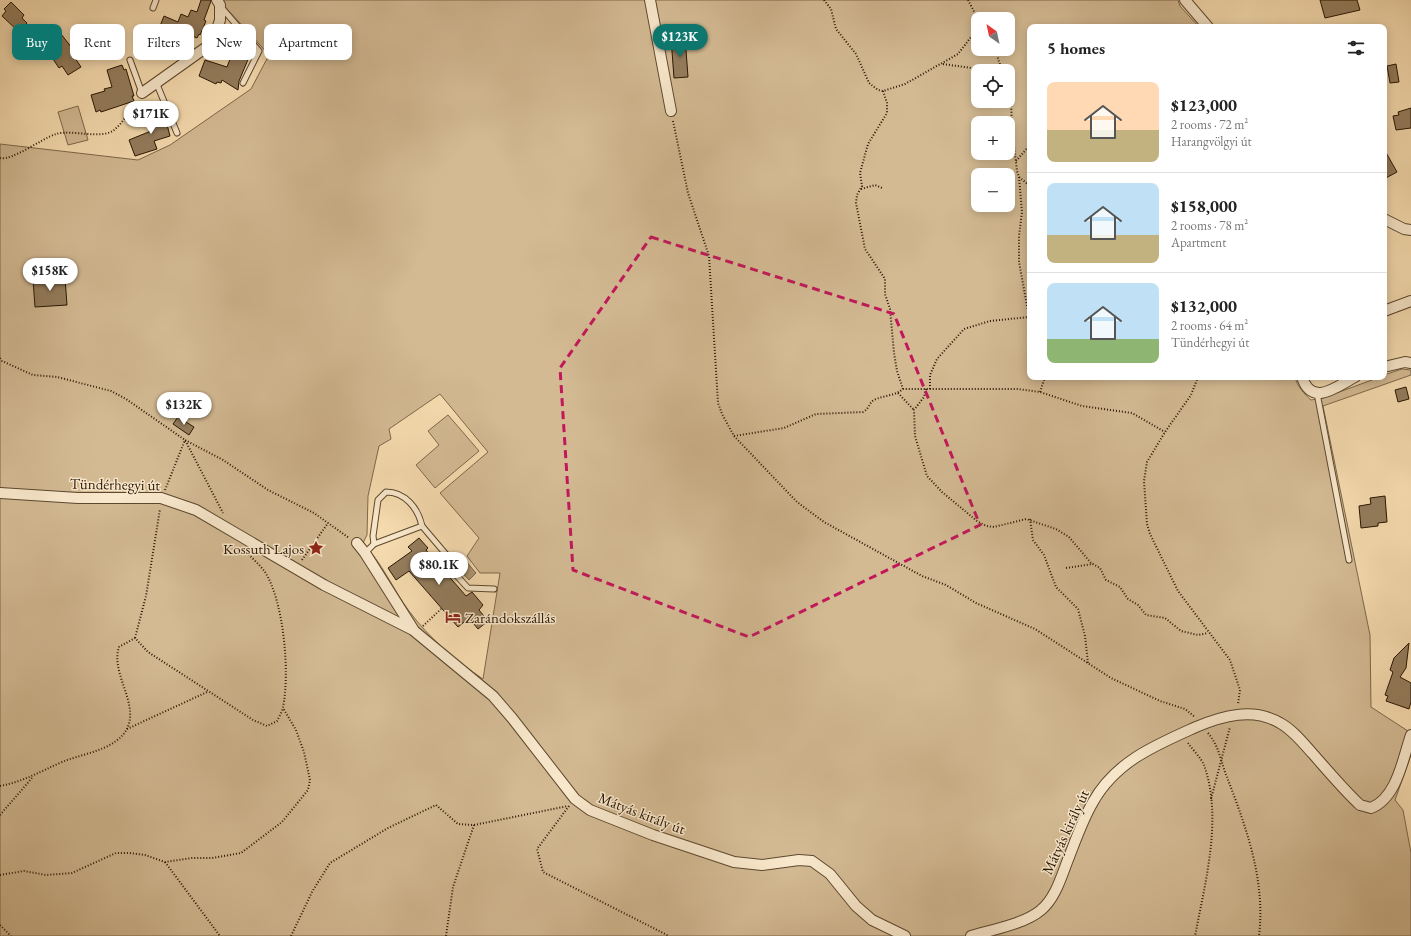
<!DOCTYPE html>
<meta charset="utf-8">
<style>
:root{--surface:#fff;--page:#f6f6f6;--text:#222;--muted:#767676;--line:#e0e0e0;--accent:#0f766e}
body{margin:0;font-family:"EB Garamond",serif;background:var(--page);color:var(--text);height:100vh;display:flex;flex-direction:column;font-size:15px;white-space:nowrap}
*{box-sizing:border-box;margin:0}
p{font-size:13px;color:var(--muted)}
.icon{flex:none;width:22px;height:22px;fill:none;stroke:currentColor;stroke-width:2;stroke-linecap:round;stroke-linejoin:round}
.map{position:relative;flex:1;overflow:hidden}
.panel{position:absolute;left:1027px;top:24px;width:360px;height:356px;display:flex;flex-direction:column;background:var(--surface);border-radius:8px;box-shadow:0 2px 10px #0003}
.panel>*{flex:none}
.guide{position:absolute;left:12px;top:24px;width:380px;height:36px;display:flex;gap:8px}
.needle{width:26px;rotate:327deg}
.controls{position:absolute;left:971px;top:12px;display:grid;gap:8px}
.controls a{display:grid;place-items:center;width:44px;height:44px;border-radius:8px;background:var(--surface);box-shadow:0 2px 10px #0003;font-size:20px}
.price{position:absolute;translate:-50% -34px;padding:0 9px;border-radius:14px;background:#fff;color:#222;font-size:13px;line-height:26px;filter:drop-shadow(0 1px 2px #0008)}
.price::after{content:'';position:absolute;left:50%;top:24px;width:12px;height:9px;margin-left:-6px;background:inherit;clip-path:polygon(0 0,100% 0,50% 100%)}
.price.current{background:var(--accent);color:#fff}
ul{padding:0;list-style:none}
li{display:flex;align-items:center;gap:12px;height:100px;padding:0 20px}
li+li{border-top:1px solid var(--line)}
li span{display:grid;place-items:center;flex:none;width:112px;height:80px;border-radius:8px;color:#555}
li>.icon{margin-inline-start:auto}
span .icon{width:48px;height:48px;fill:#fffc;stroke-width:1}
li b{font-size:17px}
h2{display:flex;justify-content:space-between;align-items:center;height:48px;padding:0 20px;font-size:17px}
.chip{padding:0 14px;border-radius:8px;background:var(--surface);box-shadow:0 2px 10px #0003;font-size:14px;line-height:36px}
.chip.current{background:var(--accent);color:#fff}
.map>svg:first-child{display:block}
.green{fill:#d3ba93;stroke:#7e684b;fill-rule:evenodd}
.water{fill:#b09975;stroke:#7a6547}
.building{fill:#947d5d;stroke:#291603}
.lines{fill:none;stroke-linecap:round;stroke-linejoin:round}
.service-casing{stroke:#5c482e;stroke-width:7}
.minor-casing{stroke:#5c482e;stroke-width:12}
.path{stroke:#291603;stroke-width:2;stroke-dasharray:1 2;stroke-linecap:butt}
.service{stroke:#f9e8cc;stroke-width:5}
.minor{stroke:#f9e8cc;stroke-width:10}
.marked{fill:none;stroke:#c2185b;stroke-width:3;stroke-dasharray:8 5;stroke-linejoin:round}
.labels{text-anchor:middle;dominant-baseline:central;stroke-width:3;stroke-linejoin:round;paint-order:stroke}
.street-label{font-size:15px;fill:#291603;stroke:#f9e8cc}
.poi-label{font-size:15px;fill:#291603;stroke:#f9e8cc;text-anchor:end}
</style>
<div class="map">
<svg width="1411" height="936" viewBox="0 0 1411 936">
<rect width="100%" height="100%" fill="#f6dcb0"/>
<filter id="stains"><feTurbulence type="fractalNoise" baseFrequency=".005" numOctaves="4"/><feColorMatrix values="0 0 0 0 .2 0 0 0 0 .09 0 0 0 0 .02 0 0 0 .5 -.17"/></filter>
<radialGradient id="worn" r=".72"><stop offset=".6" stop-color="#630" stop-opacity="0"/><stop offset="1" stop-color="#630" stop-opacity=".3"/></radialGradient>
<!-- green -->
<g class="green">
<path d="M 219,0 L 1178,0 L 1180,6 L 1199,27 L 1030,27 L 1030,377 L 1295,377 C 1297,386 1304,394 1311,400 L 1323,398 L 1380,377 L 1384,377 L 1384,375 L 1402,369 L 1411,370 L 1411,375 L 1323,406 L 1370,635 L 1371,707 L 1411,733 L 1411,755 L 1395,800 L 1403,810 L 1411,853 L 1411,936 L 0,936 L 0,144 L 138,160 L 170,145 L 251,89 L 269,55 ZM 978,19 L 1008,19 L 1008,49 L 978,49 ZM 978,71 L 1008,71 L 1008,101 L 978,101 ZM 978,123 L 1008,123 L 1008,153 L 978,153 ZM 978,175 L 1008,175 L 1008,205 L 978,205 ZM 440,394 L 488,452 L 440,493 L 479,538 L 467,556 L 480,573 L 500,573 L 483,679 C 456,661 429,638 409,611 C 393,589 382,563 363,543 L 367,535 L 368,496 L 379,446 L 391,439 L 389,429 Z"/>
<path d="M 78,106 L 88,140 L 68,145 L 58,112 Z"/>
<path d="M 448,415 L 479,451 L 435,488 L 416,465 L 439,445 L 428,431 Z"/>
</g>
<!-- water -->
<path class="water" d="M 464,559 L 476,573 L 469,580 L 456,566 Z"/>
<!-- building -->
<g class="building">
<path d="M 201,0 L 211,0 L 211,1 L 204,20 L 206,21 L 200,35 L 199,34 L 197,38 L 183,32 L 180,40 L 176,38 L 175,40 L 158,31 L 164,16 L 178,22 L 181,14 L 188,17 L 191,10 L 197,12 Z"/>
<path d="M 1320,0 L 1357,0 L 1360,10 L 1325,18 Z"/>
<path d="M 11,2 L 24,15 L 22,18 L 27,23 L 19,32 L 2,16 L 6,11 L 4,9 Z"/>
<path d="M 225,25 L 237,32 L 234,40 L 222,34 Z"/>
<path d="M 58,30 L 78,56 L 75,58 L 81,67 L 68,75 L 62,66 L 59,68 L 49,53 L 52,52 L 44,40 Z"/>
<path d="M 685,37 L 688,77 L 674,78 L 671,38 Z"/>
<path d="M 237,41 L 252,50 L 239,81 L 238,90 L 222,80 L 221,83 L 217,82 L 216,84 L 199,76 L 205,60 L 227,67 Z"/>
<path d="M 1396,64 L 1399,82 L 1390,83 L 1387,66 Z"/>
<path d="M 122,65 L 124,70 L 126,69 L 134,96 L 132,96 L 134,101 L 101,112 L 100,110 L 96,112 L 91,95 L 105,91 L 104,89 L 112,87 L 107,70 Z"/>
<path d="M 1411,108 L 1411,128 L 1396,130 L 1393,116 L 1399,115 L 1398,112 Z"/>
<path d="M 162,113 L 163,117 L 165,117 L 170,136 L 154,141 L 157,149 L 135,156 L 129,140 L 151,131 L 146,118 Z"/>
<path d="M 1384,149 L 1397,172 L 1384,179 Z"/>
<path d="M 65,278 L 67,305 L 35,307 L 33,280 Z"/>
<path d="M 1406,387 L 1409,399 L 1398,402 L 1395,390 Z"/>
<path d="M 178,417 L 194,427 L 189,435 L 173,424 Z"/>
<path d="M 1385,496 L 1387,522 L 1378,523 L 1378,526 L 1361,528 L 1359,506 L 1371,504 L 1370,498 Z"/>
<path d="M 419,538 L 428,548 L 426,550 L 466,596 L 472,592 L 483,605 L 479,610 L 488,621 L 478,629 L 469,618 L 458,627 L 409,571 L 396,580 L 388,568 L 412,551 L 408,547 Z"/>
<path d="M 1409,643 L 1406,668 L 1400,677 L 1411,683 L 1411,702 L 1409,709 L 1386,701 L 1388,696 L 1385,695 L 1393,672 L 1390,670 L 1394,658 Z"/>
</g>
<g class="lines">
<!-- service casing -->
<g class="service-casing">
<g id="service">
<path d="M 221,7 L 259,51 L 243,83"/>
<path d="M 153,8 L 156,0"/>
<path d="M 130,60 L 142,93"/>
<path d="M 156,82 L 177,133"/>
<path d="M 1317,393 L 1349,560"/>
<path d="M 374,544 L 373,536 L 378,500 L 386,492 C 405,492 418,508 422,526"/>
<path d="M 365,553 L 374,544 L 422,526 L 450,559 L 445,563 L 468,588 L 494,589"/>
</g>
</g>
<!-- minor casing -->
<g class="minor-casing">
<g id="minor">
<path d="M 650,0 L 671,111"/>
<path d="M 1185,0 L 1208,27"/>
<path d="M 142,93 L 208,46 L 215,35 L 220,20 L 220,5 L 217,0"/>
<path d="M 1384,219 L 1404,229 L 1411,230"/>
<path d="M 1384,311 L 1411,301"/>
<path d="M 1384,367 L 1405,362 L 1411,363"/>
<path d="M 1302,377 C 1312,408 1337,386 1355,377"/>
<path d="M 0,493 L 78,498 L 161,498 L 196,510 L 324,585 L 413,630 L 493,696 L 512,718 L 575,799 L 590,810 L 653,835 L 734,862 L 762,865 L 799,860 L 812,861 L 830,874 L 856,906 L 872,920 L 905,936"/>
<path d="M 357,543 L 365,553 L 413,629"/>
<path d="M 971,936 C 991,930 1025,924 1041,910 C 1056,898 1062,874 1069,857 C 1076,839 1083,819 1093,802 C 1116,761 1156,745 1196,727 C 1222,716 1253,707 1280,723 C 1293,730 1303,743 1313,754 C 1328,771 1343,789 1360,805 L 1371,808 C 1397,798 1403,758 1411,735"/>
</g>
</g>
<!-- path -->
<g class="path">
<path d="M 824,0 L 831,9 L 836,29 L 856,54 L 869,83 L 878,90 L 883,91 L 905,84 L 958,54 L 978,28"/>
<path d="M 968,0 L 978,19"/>
<path d="M 995,49 L 1002,71"/>
<path d="M 943,64 L 993,71"/>
<path d="M 1008,85 L 1011,100 L 1012,129 L 1017,171 L 1019,177 L 1030,186"/>
<path d="M 883,91 L 887,103 L 887,113 L 868,144 L 860,173 L 862,186 L 857,195 L 856,203 L 865,249 L 885,279 L 885,294 L 890,309 L 894,353 L 897,371 L 903,389"/>
<path d="M 673,121 L 688,193 L 709,256 L 718,403 L 722,414 L 734,436 L 797,502 L 824,522 L 922,576 L 946,585 L 976,603 L 1035,629 L 1111,678 L 1160,701 L 1185,709 L 1195,717"/>
<path d="M 0,158 C 12,161 41,139 56,134 C 72,129 101,140 114,130 C 123,123 130,110 137,101"/>
<path d="M 1016,161 L 1030,145"/>
<path d="M 1019,177 L 1022,212 L 1019,236 L 1019,262 L 1030,322"/>
<path d="M 861,189 L 875,185 L 882,188"/>
<path d="M 0,358 L 2,361 L 33,375 L 57,377 L 111,391 L 126,399 L 185,440 L 223,513"/>
<path d="M 1198,377 L 1191,395 L 1165,432 L 1147,462 L 1144,481 L 1147,524 L 1150,534 L 1178,591 L 1230,660 L 1240,690 L 1238,704"/>
<path d="M 1198,379 L 1202,377"/>
<path d="M 926,389 L 924,397 L 914,410 L 915,436 L 927,476 L 942,492 L 977,521 L 986,526 L 994,527 L 1026,519 L 1056,529 L 1069,537 L 1091,563 L 1100,568 L 1106,580 L 1120,587 L 1128,599 L 1138,605 L 1146,615 L 1165,618 L 1181,631 L 1198,635 L 1208,633"/>
<path d="M 930,389 L 930,375 L 937,359 L 964,329 L 990,321 L 1029,317"/>
<path d="M 1040,392 L 1045,377"/>
<path d="M 898,393 L 914,410"/>
<path d="M 734,436 L 784,428 L 816,414 L 863,412 C 869,409 869,403 874,400 C 884,395 895,396 903,389 L 1018,389 L 1040,392 L 1082,406 L 1132,413 L 1165,432"/>
<path d="M 165,490 L 185,440 L 223,460 L 268,490 L 314,513 L 349,538"/>
<path d="M 1030,519 L 1033,540 L 1044,555 L 1056,587 L 1078,609 L 1085,636 L 1088,663"/>
<path d="M 302,560 L 328,523"/>
<path d="M 1066,568 L 1093,564"/>
<path d="M 423,626 L 441,609"/>
<path d="M 135,638 L 146,596 L 160,509"/>
<path d="M 127,729 L 207,692"/>
<path d="M 1208,733 C 1218,745 1220,757 1225,772 C 1245,824 1266,879 1259,936"/>
<path d="M 1188,743 C 1193,750 1201,758 1204,765 C 1223,818 1205,883 1195,936"/>
<path d="M 0,786 C 25,781 39,772 62,762 C 79,755 101,752 116,741 C 126,734 131,724 130,712 C 129,691 112,668 119,647 L 135,638 L 148,652 L 253,720 L 267,726 L 277,721 C 279,717 282,712 283,707 C 290,673 284,602 265,572 C 260,565 252,558 246,552"/>
<path d="M 1211,799 L 1230,727"/>
<path d="M 569,806 L 537,849 L 543,872 L 669,936"/>
<path d="M 0,815 L 32,778"/>
<path d="M 165,862 L 220,936"/>
<path d="M 0,875 L 24,871 L 46,875 L 72,873 L 116,853 L 129,853 L 145,855 L 165,862 L 192,858 L 212,858 L 241,853 L 282,822 L 308,790 L 310,780 L 304,752 L 296,730 L 283,708"/>
<path d="M 0,925 L 11,936"/>
<path d="M 291,936 L 312,892 L 330,863 L 388,828 L 436,805 L 458,824 L 474,825 L 568,806"/>
<path d="M 446,936 L 453,887 L 474,825"/>
</g>
<!-- service -->
<use href="#service" class="service"/>
<!-- minor -->
<use href="#minor" class="minor"/>
</g>
<!-- marked area -->
<path class="marked" d="M 651,237 L 894,314 L 980,525 L 749,637 L 573,570 L 560,368 Z"/>
<!-- icons -->
<defs>
<g id="sight-bare" transform="scale(1.2)"><path d="M0-6L1.8-2.2L6-1.7L2.9 1.2L3.7 5.4L0 3.3L-3.7 5.4L-2.9 1.2L-6-1.7L-1.8-2.2Z" fill="#8f2418" stroke="#f9e8cc" stroke-width="2.5" paint-order="stroke"/></g>
<g id="hotel-bare" transform="scale(1.2)"><path d="M-6-4.5h1.5V1H6V5H4.5V3h-9V5H-6ZM-4 0a1.8 1.8 0 1 1 3.6 0ZM.5 0V-2.5h3Q6-2.5 6 0Z" fill="#8f2418" stroke="#f9e8cc" stroke-width="2.5" paint-order="stroke"/></g>
</defs>
<g fill-rule="evenodd">
<use href="#sight-bare" x="316" y="548"/>
<use href="#hotel-bare" x="453" y="617"/>
</g>
<g class="labels">
<!-- street labels -->
<g class="street-label">
<text transform="translate(115 484) rotate(1)">Tündérhegyi út</text>
<text transform="translate(642 813) rotate(21)">Mátyás király út</text>
<text transform="translate(1065 832) rotate(-65)">Mátyás király út</text>
</g>
<!-- poi labels -->
<g class="poi-label">
<text x="304" y="548">Kossuth Lajos</text>
<text x="465" y="617" text-anchor="start">Zarándokszállás</text>
</g>
</g>
<rect width="100%" height="100%" filter="url(#stains)"/>
<rect width="100%" height="100%" fill="url(#worn)"/>
</svg>
<div class="controls">
<a><svg class="needle" viewBox="-14 -14 28 28"><path d="M0-13l5 13h-10z" fill="#e53935"/><path d="M0 13l5-13h-10z" fill="#767676"/></svg></a>
<a><svg class="icon" aria-label="locate" viewBox="0 0 24 24"><circle cx="12" cy="12" r="6"/><path d="M12 2v4M12 18v4M2 12h4M18 12h4"/></svg></a>
<a>+</a>
<a>−</a>
</div>
<b class="price current" style="left:680px;top:58px">$123K</b>
<b class="price" style="left:151px;top:135px">$171K</b>
<b class="price" style="left:50px;top:292px">$158K</b>
<b class="price" style="left:184px;top:426px">$132K</b>
<b class="price" style="left:439px;top:586px">$80.1K</b>
<div class="guide">
<a class="chip current">Buy</a>
<a class="chip">Rent</a>
<a class="chip">Filters</a>
<a class="chip">New</a>
<a class="chip">Apartment</a>
</div>
<section class="panel">
<h2>5 homes<svg class="icon" aria-label="filters" viewBox="0 0 24 24"><path d="M4 7h16M4 17h16"/><circle cx="9" cy="7" r="2"/><circle cx="15" cy="17" r="2"/></svg></h2>
<ul>
<li><span style="background:linear-gradient(#ffd9b3 60%,#c2b280 0)"><svg class="icon" aria-label="home" viewBox="0 0 24 24"><path d="M3 11l9-7 9 7M6 9v11h12V9"/></svg></span><div><b>$123,000</b><p>2 rooms · 72 m²</p><p>Harangvölgyi út</p></div></li>
<li><span style="background:linear-gradient(#bfe0f5 65%,#c2b280 0)"><svg class="icon" aria-label="home" viewBox="0 0 24 24"><path d="M3 11l9-7 9 7M6 9v11h12V9"/></svg></span><div><b>$158,000</b><p>2 rooms · 78 m²</p><p>Apartment</p></div></li>
<li><span style="background:linear-gradient(#bfe0f5 70%,#8fb573 0)"><svg class="icon" aria-label="home" viewBox="0 0 24 24"><path d="M3 11l9-7 9 7M6 9v11h12V9"/></svg></span><div><b>$132,000</b><p>2 rooms · 64 m²</p><p>Tündérhegyi út</p></div></li>
</ul>
</section>
</div>
